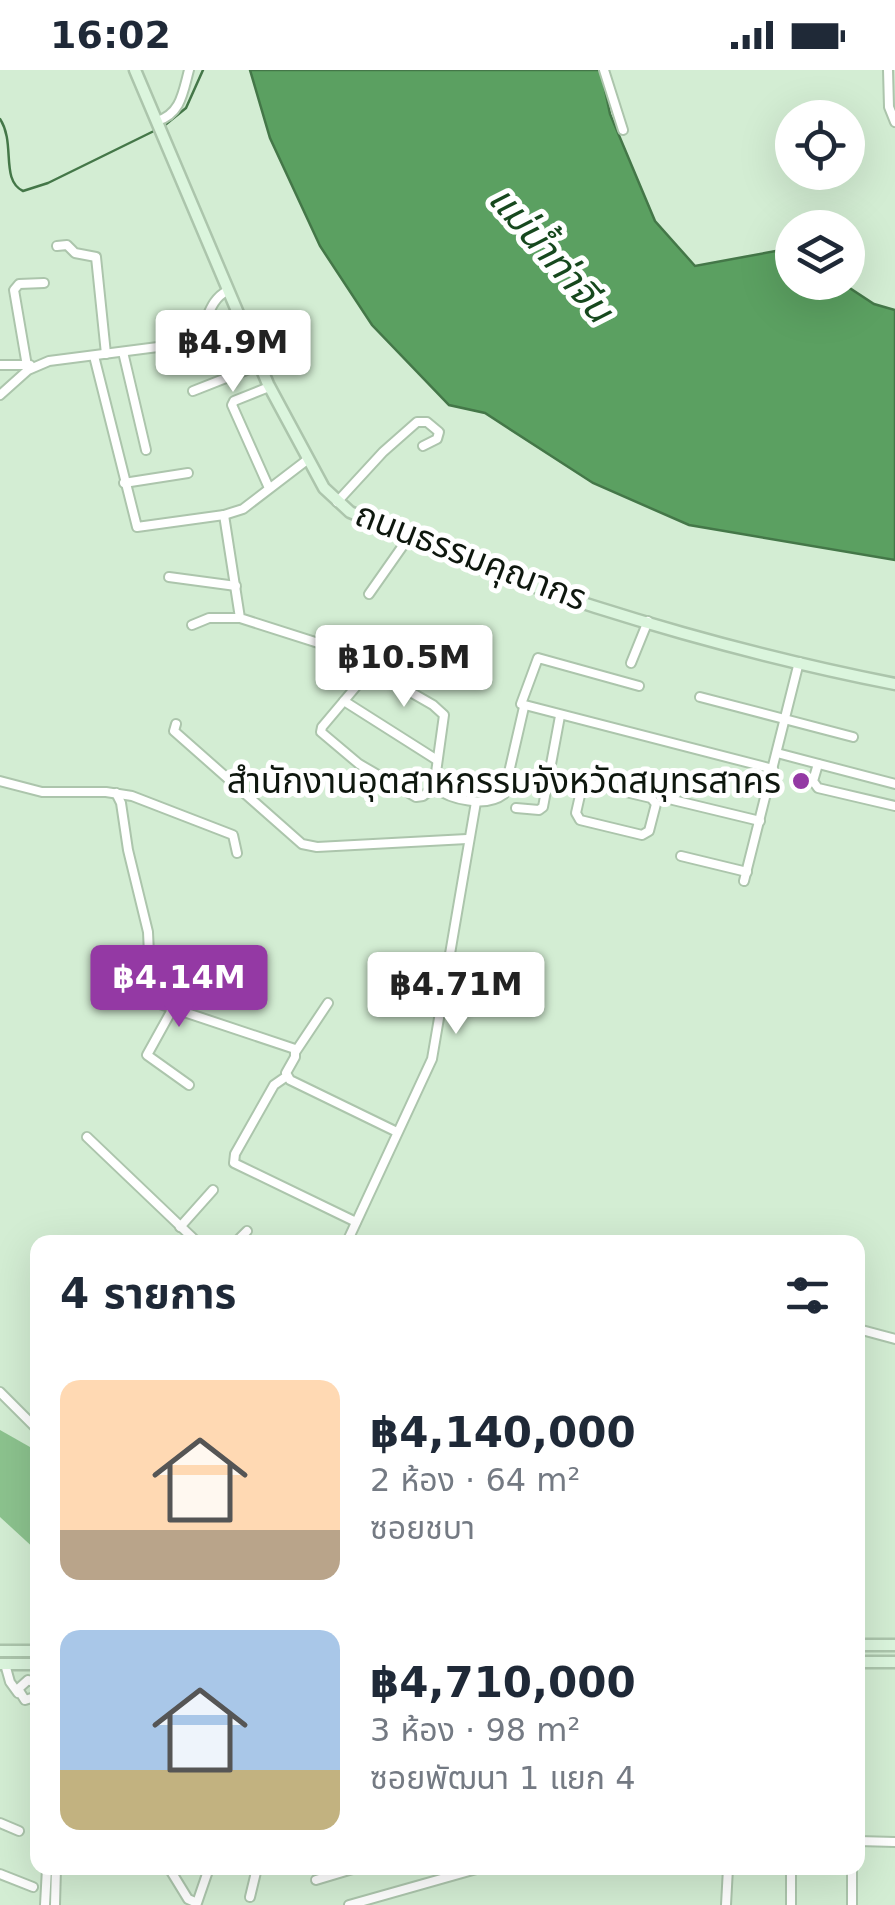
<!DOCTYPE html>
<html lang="th">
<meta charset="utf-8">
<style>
:root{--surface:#fff;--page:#f6f6f7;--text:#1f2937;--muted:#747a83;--accent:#9439a4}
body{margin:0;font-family:"DejaVu Sans","Noto Sans Thai",sans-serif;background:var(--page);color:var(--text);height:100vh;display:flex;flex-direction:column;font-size:38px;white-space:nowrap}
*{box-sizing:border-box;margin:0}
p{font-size:32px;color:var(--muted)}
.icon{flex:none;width:55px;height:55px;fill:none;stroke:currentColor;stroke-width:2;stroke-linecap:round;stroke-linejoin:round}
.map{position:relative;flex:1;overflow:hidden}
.panel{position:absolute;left:30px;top:1165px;width:835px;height:640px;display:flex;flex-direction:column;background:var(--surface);border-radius:20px;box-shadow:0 10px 40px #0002}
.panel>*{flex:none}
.buttons{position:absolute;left:775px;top:30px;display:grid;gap:20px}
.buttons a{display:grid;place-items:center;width:90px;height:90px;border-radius:50%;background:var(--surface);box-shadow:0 10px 40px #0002;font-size:50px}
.price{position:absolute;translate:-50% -85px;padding:0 22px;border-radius:10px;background:#fff;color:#222;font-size:32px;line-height:65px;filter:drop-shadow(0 2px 5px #0008)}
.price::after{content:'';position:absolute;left:50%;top:60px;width:30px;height:22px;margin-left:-15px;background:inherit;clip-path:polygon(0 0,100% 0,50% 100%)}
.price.on{background:var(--accent);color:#fff}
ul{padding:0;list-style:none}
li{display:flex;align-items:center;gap:30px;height:250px;padding:0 30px}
li span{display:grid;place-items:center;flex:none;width:280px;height:200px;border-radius:20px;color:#555}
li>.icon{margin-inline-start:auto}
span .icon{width:120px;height:120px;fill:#fffc;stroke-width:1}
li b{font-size:42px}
h2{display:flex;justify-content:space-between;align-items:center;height:120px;padding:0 30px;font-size:42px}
.status{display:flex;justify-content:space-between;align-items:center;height:70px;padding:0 50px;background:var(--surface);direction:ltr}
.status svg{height:28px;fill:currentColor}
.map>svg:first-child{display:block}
.green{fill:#8cc38e}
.water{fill:#5ba061;stroke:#447748;stroke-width:2.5}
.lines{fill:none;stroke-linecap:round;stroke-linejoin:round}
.stream{stroke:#447748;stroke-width:2.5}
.street-casing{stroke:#acc5ac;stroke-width:12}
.secondary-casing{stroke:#acc5ac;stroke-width:15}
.street{stroke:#fff;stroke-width:8}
.secondary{stroke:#dbf5dd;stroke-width:10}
.poi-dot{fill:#9439a4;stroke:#fff;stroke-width:4}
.labels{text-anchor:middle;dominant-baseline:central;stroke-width:10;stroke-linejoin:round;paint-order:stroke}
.street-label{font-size:35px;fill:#0e170e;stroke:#fff}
.poi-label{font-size:35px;fill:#0e170e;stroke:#fff;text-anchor:end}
.water-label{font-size:38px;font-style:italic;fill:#16481d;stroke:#fff}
</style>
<div class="status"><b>16:02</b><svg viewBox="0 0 49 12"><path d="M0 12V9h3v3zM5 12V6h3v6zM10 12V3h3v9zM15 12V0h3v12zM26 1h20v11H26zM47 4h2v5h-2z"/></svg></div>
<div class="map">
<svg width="895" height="1835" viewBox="0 0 895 1835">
<rect width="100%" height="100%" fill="#d3edd3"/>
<!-- green -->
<path class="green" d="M 0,1360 L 37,1381 L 37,1481 L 0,1447 Z"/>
<!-- water -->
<path class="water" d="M 250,0 L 601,0 L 610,44 L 655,151 L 695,196 L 792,178 L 792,212 L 842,213 L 874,234 L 895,240 L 895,490 L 689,455 L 593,413 L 485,343 L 449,335 L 372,255 L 320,176 L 270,68 Z"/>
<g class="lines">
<!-- stream -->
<g class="stream">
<path d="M 0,49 C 16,73 0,110 23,121 L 48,113 L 158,59"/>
<path d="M 165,55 L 186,38 L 203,0"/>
</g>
<!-- street casing -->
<g class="street-casing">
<g id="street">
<path d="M 604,0 L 623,60"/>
<path d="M 888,0 L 889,37 L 895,52"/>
<path d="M 157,51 C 181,44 183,22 189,0"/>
<path d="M 57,176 L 67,175 L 75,183 L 96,187 L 106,284"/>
<path d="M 123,282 L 146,380"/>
<path d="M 94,286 L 137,457 L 224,445 L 243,439 L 307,390"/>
<path d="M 0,295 L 30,295"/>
<path d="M 27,296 L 14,220 L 19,214 L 44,213"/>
<path d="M 193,321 L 259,295"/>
<path d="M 0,325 L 28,300 L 49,291 L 189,273 C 209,260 205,232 227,221"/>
<path d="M 124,413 L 188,403"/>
<path d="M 269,418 L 232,335 L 234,331 L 269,317"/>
<path d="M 337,432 L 383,382 L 417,352 L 427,352 L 439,362 L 437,369 L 423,376"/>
<path d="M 224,445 L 240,548 L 334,578 L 433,635 L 444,645 L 434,717 C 451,730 486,738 504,724 L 524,637"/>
<path d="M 169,507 L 236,516"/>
<path d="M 369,524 L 409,467"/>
<path d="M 192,555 L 209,548 L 240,548"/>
<path d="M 631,593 L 648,551"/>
<path d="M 370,600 L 322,657 L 321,662 L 359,694 L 416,727 L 423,726 L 434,717"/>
<path d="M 639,616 L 538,588 L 521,634 L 773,699"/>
<path d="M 700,627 L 853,667"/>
<path d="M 344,631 L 437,690"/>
<path d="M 176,654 L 174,661 L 302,774 L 317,777 L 467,769"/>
<path d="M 777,683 L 895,714"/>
<path d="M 818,694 L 813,711 L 818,718 L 895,736"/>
<path d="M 550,704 L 651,728 L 656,734 L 649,761 L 642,765 L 580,750 L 576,743 L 583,712"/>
<path d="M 0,711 L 42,722 L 106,722 L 132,726 L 233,765 L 237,783"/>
<path d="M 116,723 L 121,733 L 128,780 L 148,862 L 151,928 L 157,933 L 295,979 L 295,987 L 286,1003 L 290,1010 L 397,1062"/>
<path d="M 673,730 L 760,751"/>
<path d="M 516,738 L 539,740 L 543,737 L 560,646"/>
<path d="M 681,786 L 747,802"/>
<path d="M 744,811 L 799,592"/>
<path d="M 119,913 L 151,928"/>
<path d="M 173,938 L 147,985 L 189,1015"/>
<path d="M 296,981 L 328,933"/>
<path d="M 287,1006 L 274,1015 L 235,1084 L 234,1093 L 356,1152"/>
<path d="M 87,1067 L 197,1172"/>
<path d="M 180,1157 L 213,1120"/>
<path d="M 236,1172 L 247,1161"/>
<path d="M 347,1172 L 432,989 L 476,732"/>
<path d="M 858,1259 L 895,1269"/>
<path d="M 0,1322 L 38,1360"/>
<path d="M 5,1594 L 10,1612 L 18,1623"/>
<path d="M 38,1614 L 28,1610 L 18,1619 L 25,1630 L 38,1626"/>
<path d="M 0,1753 L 19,1761"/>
<path d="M 858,1771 L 895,1772"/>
<path d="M 169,1798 L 188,1829 L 197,1833 L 209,1798"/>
<path d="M 791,1798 L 791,1835"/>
<path d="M 852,1798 L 852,1835"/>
<path d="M 0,1804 L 33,1817"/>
<path d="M 316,1810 L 356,1798"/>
<path d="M 250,1827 L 257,1798"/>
<path d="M 45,1835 L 47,1798"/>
<path d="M 55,1835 L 56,1798"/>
<path d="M 349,1835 L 480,1798"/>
<path d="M 726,1835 L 728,1798"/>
</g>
</g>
<!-- secondary casing -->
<g class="secondary-casing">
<g id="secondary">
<path d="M 135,0 L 268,314 L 324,418 L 350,442 C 392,460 433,480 476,496 C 608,545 757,587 895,614"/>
<path d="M 858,1575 L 895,1575"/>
<path d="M 0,1581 L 38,1581"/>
<path d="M 858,1592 L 895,1592"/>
<path d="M 0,1594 L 38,1594"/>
</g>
</g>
<!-- street -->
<use href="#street" class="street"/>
<!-- secondary -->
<use href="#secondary" class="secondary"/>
</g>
<!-- markers -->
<circle class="poi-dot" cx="801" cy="711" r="10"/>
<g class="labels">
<!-- street labels -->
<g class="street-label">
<text transform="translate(471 486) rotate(21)">ถนนธรรมคุณากร</text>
</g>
<!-- poi labels -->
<g class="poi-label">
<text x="781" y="711">สำนักงานอุตสาหกรรมจังหวัดสมุทรสาคร</text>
</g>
<!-- water labels -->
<g class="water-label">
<text transform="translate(551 184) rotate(49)">แม่น้ำท่าจีน</text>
</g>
</g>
</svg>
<div class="buttons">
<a><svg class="icon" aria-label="locate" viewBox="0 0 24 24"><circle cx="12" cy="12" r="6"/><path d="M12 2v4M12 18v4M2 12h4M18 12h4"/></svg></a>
<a><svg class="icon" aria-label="layers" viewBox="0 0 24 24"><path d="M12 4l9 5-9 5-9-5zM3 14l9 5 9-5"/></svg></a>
</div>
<b class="price" style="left:233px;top:325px">฿4.9M</b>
<b class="price" style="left:404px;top:640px">฿10.5M</b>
<b class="price on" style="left:179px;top:960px">฿4.14M</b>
<b class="price" style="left:456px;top:967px">฿4.71M</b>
<section class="panel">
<h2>4 รายการ<svg class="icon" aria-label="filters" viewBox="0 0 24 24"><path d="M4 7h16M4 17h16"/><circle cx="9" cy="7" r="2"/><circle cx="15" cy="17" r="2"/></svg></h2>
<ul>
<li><span style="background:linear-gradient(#ffd9b3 75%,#b9a48a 0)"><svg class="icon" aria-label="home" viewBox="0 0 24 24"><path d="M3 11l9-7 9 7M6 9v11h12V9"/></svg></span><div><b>฿4,140,000</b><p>2 ห้อง · 64 m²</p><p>ซอยชบา</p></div></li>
<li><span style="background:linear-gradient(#a9c7e8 70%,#c2b280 0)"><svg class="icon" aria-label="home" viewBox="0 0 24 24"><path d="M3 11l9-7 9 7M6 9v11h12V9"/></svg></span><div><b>฿4,710,000</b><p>3 ห้อง · 98 m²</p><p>ซอยพัฒนา 1 แยก 4</p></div></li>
</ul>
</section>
</div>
